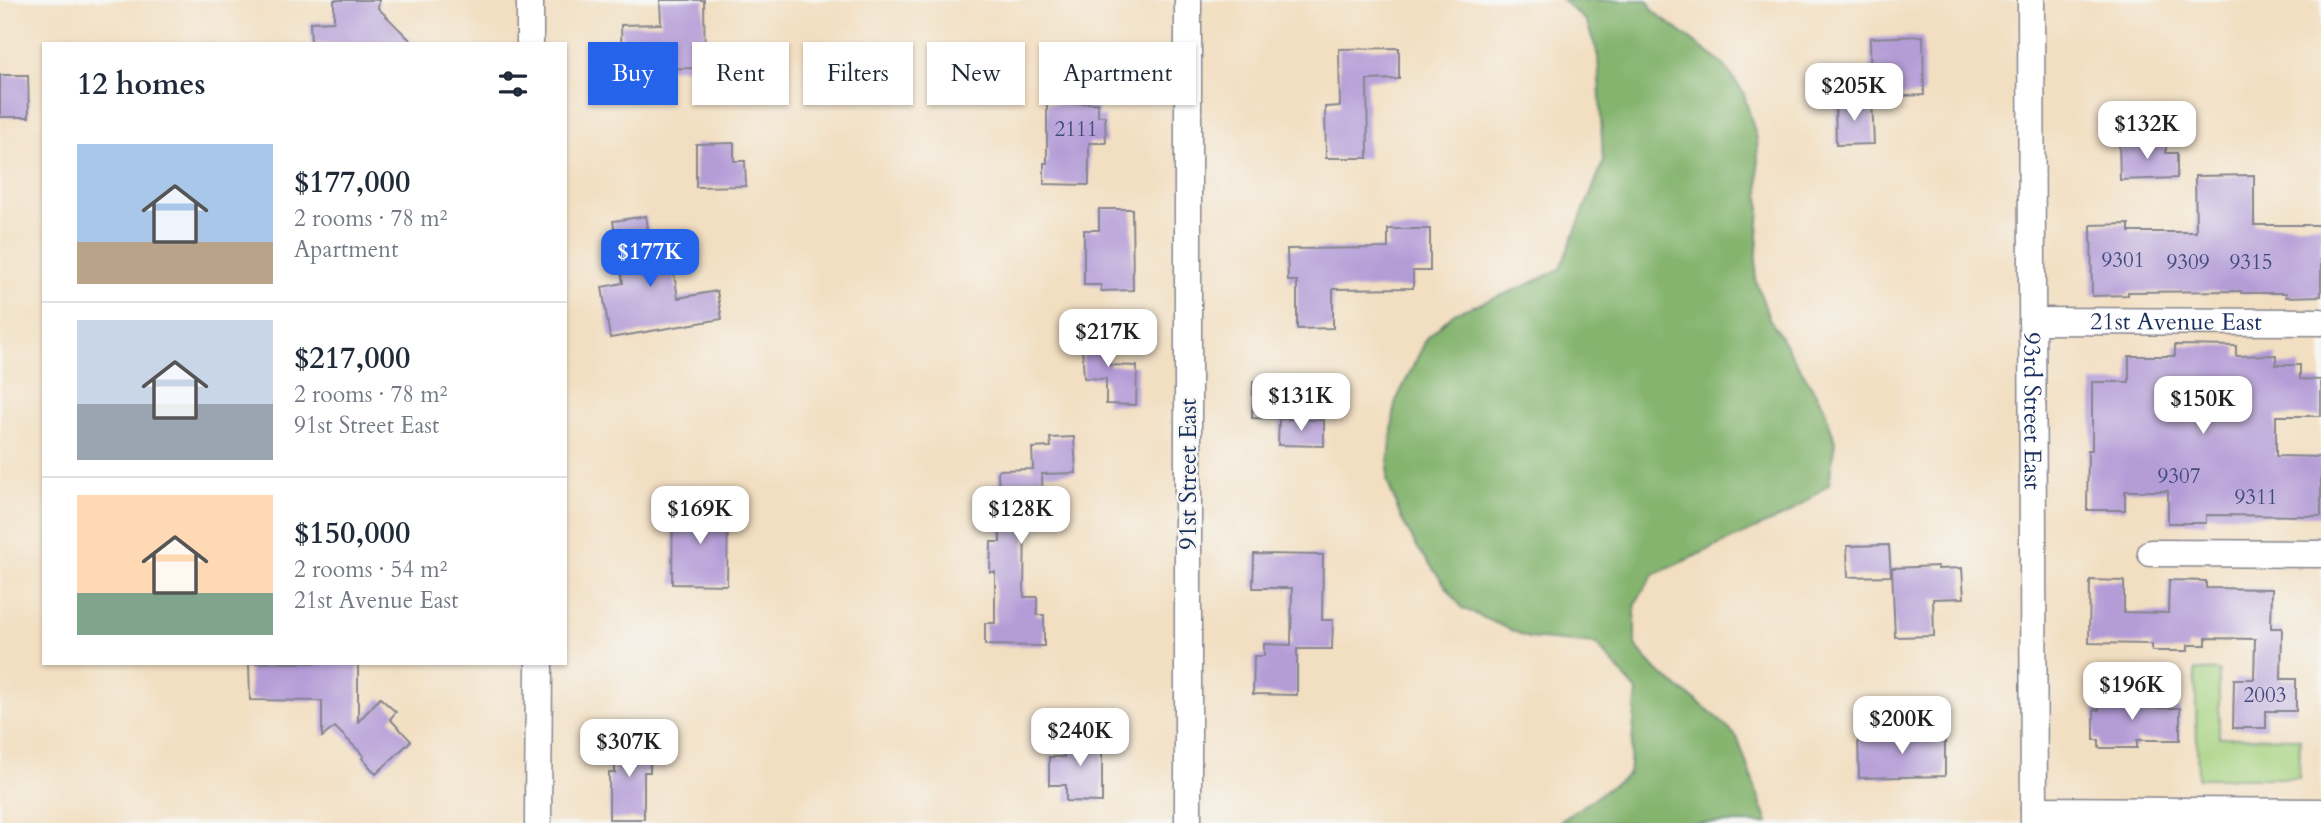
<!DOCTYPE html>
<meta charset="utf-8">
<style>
:root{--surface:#fff;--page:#f2f2f3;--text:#1f2937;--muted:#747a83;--line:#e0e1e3;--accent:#2563eb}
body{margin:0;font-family:Cardo,serif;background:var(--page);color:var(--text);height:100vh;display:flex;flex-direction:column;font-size:26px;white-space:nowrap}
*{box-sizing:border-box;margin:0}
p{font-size:23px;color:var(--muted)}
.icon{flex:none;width:38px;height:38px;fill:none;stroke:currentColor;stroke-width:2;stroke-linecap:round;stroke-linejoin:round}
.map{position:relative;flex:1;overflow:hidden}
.sheet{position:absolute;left:42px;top:42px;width:525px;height:623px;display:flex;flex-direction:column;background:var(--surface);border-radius:0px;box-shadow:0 2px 5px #0004}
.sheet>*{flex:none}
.guide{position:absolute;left:588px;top:42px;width:665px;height:63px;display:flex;gap:14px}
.price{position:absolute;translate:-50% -60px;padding:0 16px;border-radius:14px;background:#fff;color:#222;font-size:23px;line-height:46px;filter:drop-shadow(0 2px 4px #0008)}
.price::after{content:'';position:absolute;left:50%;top:42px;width:21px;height:16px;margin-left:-10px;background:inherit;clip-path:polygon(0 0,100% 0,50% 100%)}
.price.current{background:var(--accent);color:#fff}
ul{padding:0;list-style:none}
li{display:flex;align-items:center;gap:21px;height:175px;padding:0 35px}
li+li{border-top:2px solid var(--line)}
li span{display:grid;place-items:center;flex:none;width:196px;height:140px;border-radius:0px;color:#555}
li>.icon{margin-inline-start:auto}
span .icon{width:84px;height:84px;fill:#fffc;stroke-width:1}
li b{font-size:30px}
h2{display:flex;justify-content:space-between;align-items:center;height:84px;padding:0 35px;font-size:30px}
.pill{padding:0 24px;border-radius:0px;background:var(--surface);box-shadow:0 2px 5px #0004;font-size:24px;line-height:63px}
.pill.current{background:var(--accent);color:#fff}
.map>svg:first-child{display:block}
.green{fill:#a6d27f;stroke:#60806e;stroke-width:2}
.forest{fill:#84b46e;stroke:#507266;stroke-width:2}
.building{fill:#b49cd7}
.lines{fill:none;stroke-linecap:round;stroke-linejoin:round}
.minor-casing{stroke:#86868f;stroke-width:29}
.minor{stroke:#fff;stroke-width:26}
.labels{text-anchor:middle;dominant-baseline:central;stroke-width:5;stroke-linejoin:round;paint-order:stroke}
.number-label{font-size:21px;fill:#414a7c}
.street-label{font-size:24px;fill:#1b2f5e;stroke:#f6f6f2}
</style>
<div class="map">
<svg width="2321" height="823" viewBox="0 0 2321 823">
<rect width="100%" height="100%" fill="#f6f6f2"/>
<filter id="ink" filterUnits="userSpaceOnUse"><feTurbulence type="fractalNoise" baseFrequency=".0143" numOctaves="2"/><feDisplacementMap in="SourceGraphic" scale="14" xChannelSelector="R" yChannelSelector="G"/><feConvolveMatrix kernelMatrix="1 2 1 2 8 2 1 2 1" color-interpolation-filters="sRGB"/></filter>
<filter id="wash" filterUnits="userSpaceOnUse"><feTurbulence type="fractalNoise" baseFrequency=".00686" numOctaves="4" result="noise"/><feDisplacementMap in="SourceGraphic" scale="28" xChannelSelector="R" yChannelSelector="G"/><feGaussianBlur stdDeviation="1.57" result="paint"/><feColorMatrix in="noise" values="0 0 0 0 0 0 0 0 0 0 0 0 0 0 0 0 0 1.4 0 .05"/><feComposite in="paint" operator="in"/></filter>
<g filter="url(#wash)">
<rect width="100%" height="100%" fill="#f2dec0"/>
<!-- green -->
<path class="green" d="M 2195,670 L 2219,671 L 2219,737 L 2300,738 L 2299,778 L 2198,778 Z"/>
<!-- forest -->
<path class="forest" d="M 1562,0 L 1648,0 L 1653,11 L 1723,64 L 1743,92 L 1757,139 L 1760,208 L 1755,279 L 1769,318 L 1824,407 L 1835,441 L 1829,484 L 1788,514 L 1653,575 L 1635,604 L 1635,646 L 1657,671 L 1712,713 L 1737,737 L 1768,823 L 1558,823 L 1629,774 L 1637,691 L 1596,644 L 1529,638 L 1462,608 L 1417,547 L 1401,518 L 1387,480 L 1395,403 L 1427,338 L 1454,313 L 1523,287 L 1560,269 L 1603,163 L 1598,54 L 1586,21 Z"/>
<g id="blocks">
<!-- building -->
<g class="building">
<path d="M 334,0 L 379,0 L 378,8 L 414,44 L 311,44 L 310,22 L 334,21 Z"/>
<path d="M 660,0 L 704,0 L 705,68 L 622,69 L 621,25 L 661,24 Z"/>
<path d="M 1923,36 L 1924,95 L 1871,97 L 1870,38 Z"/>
<path d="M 1399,48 L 1399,79 L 1367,80 L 1368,158 L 1326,158 L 1325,107 L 1340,106 L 1339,49 Z"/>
<path d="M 0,75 L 28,75 L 29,117 L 0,117 Z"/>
<path d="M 1872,100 L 1874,144 L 1836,145 L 1835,101 Z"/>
<path d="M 1098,103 L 1098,116 L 1105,116 L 1106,143 L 1089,143 L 1089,185 L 1044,184 L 1044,163 L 1047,163 L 1047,104 Z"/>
<path d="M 2166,140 L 2166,153 L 2177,153 L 2177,178 L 2120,180 L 2119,142 Z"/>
<path d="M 734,143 L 734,161 L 745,161 L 746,186 L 696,187 L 696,144 Z"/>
<path d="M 2254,175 L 2254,225 L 2321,225 L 2321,296 L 2286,297 L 2286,293 L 2241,293 L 2241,291 L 2128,292 L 2128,295 L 2092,296 L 2091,225 L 2129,224 L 2129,232 L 2196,232 L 2195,176 Z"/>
<path d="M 1099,209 L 1132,209 L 1133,290 L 1101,291 L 1101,285 L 1084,285 L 1084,230 L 1099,230 Z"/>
<path d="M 646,216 L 654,264 L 672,261 L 678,298 L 717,291 L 722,319 L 610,338 L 602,287 L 623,283 L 613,221 Z"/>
<path d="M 1388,229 L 1430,229 L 1430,271 L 1413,271 L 1413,288 L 1333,289 L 1333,328 L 1297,329 L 1297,281 L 1288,281 L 1287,249 L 1388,248 Z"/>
<path d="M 1081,331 L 1109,331 L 1109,365 L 1137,366 L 1136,405 L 1106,404 L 1106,379 L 1084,378 Z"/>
<path d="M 2175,345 L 2236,346 L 2236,356 L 2276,355 L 2276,365 L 2300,365 L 2300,379 L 2321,380 L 2321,416 L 2276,416 L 2276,456 L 2321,457 L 2321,516 L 2206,515 L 2206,523 L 2168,523 L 2168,491 L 2125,491 L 2125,510 L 2087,510 L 2088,450 L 2092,450 L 2092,382 L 2129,382 L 2129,356 L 2175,356 Z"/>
<path d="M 1253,382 L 1294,383 L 1294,419 L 1252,418 Z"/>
<path d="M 1279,419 L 1324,420 L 1324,446 L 1278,445 Z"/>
<path d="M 1074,437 L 1076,473 L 1042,474 L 1043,512 L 1025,512 L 1024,597 L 1037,597 L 1037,615 L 1044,615 L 1044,646 L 985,645 L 985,623 L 995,623 L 995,572 L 990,572 L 991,542 L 1000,542 L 998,470 L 1033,469 L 1032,448 L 1051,447 L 1050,438 Z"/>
<path d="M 673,507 L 728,508 L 727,585 L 672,584 Z"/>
<path d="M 1889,545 L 1891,576 L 1848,577 L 1847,546 Z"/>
<path d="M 1254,554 L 1323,555 L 1322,620 L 1333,620 L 1332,649 L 1297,649 L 1297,695 L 1253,694 L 1254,656 L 1264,656 L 1264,644 L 1291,645 L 1292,588 L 1253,588 Z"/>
<path d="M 1938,566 L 1938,569 L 1962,568 L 1964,598 L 1933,599 L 1934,636 L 1895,637 L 1892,568 Z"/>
<path d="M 2090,580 L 2124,581 L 2124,612 L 2168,613 L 2169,580 L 2206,581 L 2206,588 L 2272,589 L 2271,628 L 2282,628 L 2281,679 L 2296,679 L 2296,711 L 2266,711 L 2266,728 L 2233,728 L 2234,679 L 2254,679 L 2255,639 L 2206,638 L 2206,645 L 2188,645 L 2188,651 L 2152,651 L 2152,644 L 2089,643 Z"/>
<path d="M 249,663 L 358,663 L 358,722 L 380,698 L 396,712 L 390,719 L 411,741 L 376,774 L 362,758 L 364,756 L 335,727 L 322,737 L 322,701 L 250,700 Z"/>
<path d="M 2099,691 L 2131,691 L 2131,708 L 2180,708 L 2180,740 L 2137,740 L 2137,748 L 2099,748 L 2099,740 L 2094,740 L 2094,710 L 2099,710 Z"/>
<path d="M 1065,734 L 1102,734 L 1102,802 L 1066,801 L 1066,785 L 1049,785 L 1049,757 L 1064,757 Z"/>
<path d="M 1945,734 L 1945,776 L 1859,778 L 1858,736 Z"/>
<path d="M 615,738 L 650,738 L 650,772 L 644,772 L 644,819 L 609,819 L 609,773 L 615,773 Z"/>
</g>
</g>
</g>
<g filter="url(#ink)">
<use href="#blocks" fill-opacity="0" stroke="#86868f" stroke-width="2"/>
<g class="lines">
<!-- minor casing -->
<g class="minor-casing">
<g id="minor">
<path d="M 1188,0 L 1188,823"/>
<path id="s1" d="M 2031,0 L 2034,823"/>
<path d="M 530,44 L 530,0"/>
<path id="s2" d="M 2032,321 L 2321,322"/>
<path d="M 2151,553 L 2321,554"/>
<path d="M 2034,810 L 2321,812"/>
<path d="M 538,823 L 539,663"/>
</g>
</g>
<!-- minor -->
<use href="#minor" class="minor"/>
</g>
</g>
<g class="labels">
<!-- number labels -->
<g class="number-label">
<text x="1076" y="129">2111</text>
<text x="2123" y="260">9301</text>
<text x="2188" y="262">9309</text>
<text x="2251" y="262">9315</text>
<text x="2179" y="476">9307</text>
<text x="2256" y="497">9311</text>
<text x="2265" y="695">2003</text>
</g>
<!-- street labels -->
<g class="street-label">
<text stroke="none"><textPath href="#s2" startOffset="144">21st Avenue East</textPath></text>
<text stroke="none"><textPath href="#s1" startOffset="411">93rd Street East</textPath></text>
<text transform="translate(1188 474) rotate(-90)">91st Street East</text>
</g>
</g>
</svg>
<b class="price" style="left:1854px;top:123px">$205K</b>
<b class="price" style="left:2147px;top:161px">$132K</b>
<b class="price current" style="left:650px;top:289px">$177K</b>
<b class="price" style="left:1108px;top:369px">$217K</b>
<b class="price" style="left:1301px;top:433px">$131K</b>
<b class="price" style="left:2203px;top:436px">$150K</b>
<b class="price" style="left:700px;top:546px">$169K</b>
<b class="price" style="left:1021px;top:546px">$128K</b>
<b class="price" style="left:2132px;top:722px">$196K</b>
<b class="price" style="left:1902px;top:756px">$200K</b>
<b class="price" style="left:1080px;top:768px">$240K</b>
<b class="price" style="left:629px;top:779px">$307K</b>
<div class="guide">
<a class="pill current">Buy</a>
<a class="pill">Rent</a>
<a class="pill">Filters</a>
<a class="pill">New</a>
<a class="pill">Apartment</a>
</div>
<section class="sheet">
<h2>12 homes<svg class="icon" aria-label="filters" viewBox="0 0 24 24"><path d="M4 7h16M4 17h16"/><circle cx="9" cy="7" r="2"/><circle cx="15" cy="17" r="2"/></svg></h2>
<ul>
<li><span style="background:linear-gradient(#a9c7e8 70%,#b9a48a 0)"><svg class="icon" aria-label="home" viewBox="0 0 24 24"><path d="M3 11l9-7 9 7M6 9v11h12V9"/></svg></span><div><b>$177,000</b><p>2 rooms · 78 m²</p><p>Apartment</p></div></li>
<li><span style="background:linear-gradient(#c9d6e8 60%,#9aa5b1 0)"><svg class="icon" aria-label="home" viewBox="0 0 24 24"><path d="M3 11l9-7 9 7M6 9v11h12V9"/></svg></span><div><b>$217,000</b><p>2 rooms · 78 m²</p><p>91st Street East</p></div></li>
<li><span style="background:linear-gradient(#ffd9b3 70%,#7fa58c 0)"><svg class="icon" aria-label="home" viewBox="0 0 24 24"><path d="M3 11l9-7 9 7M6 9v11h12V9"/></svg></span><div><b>$150,000</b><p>2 rooms · 54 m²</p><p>21st Avenue East</p></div></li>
</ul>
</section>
</div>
